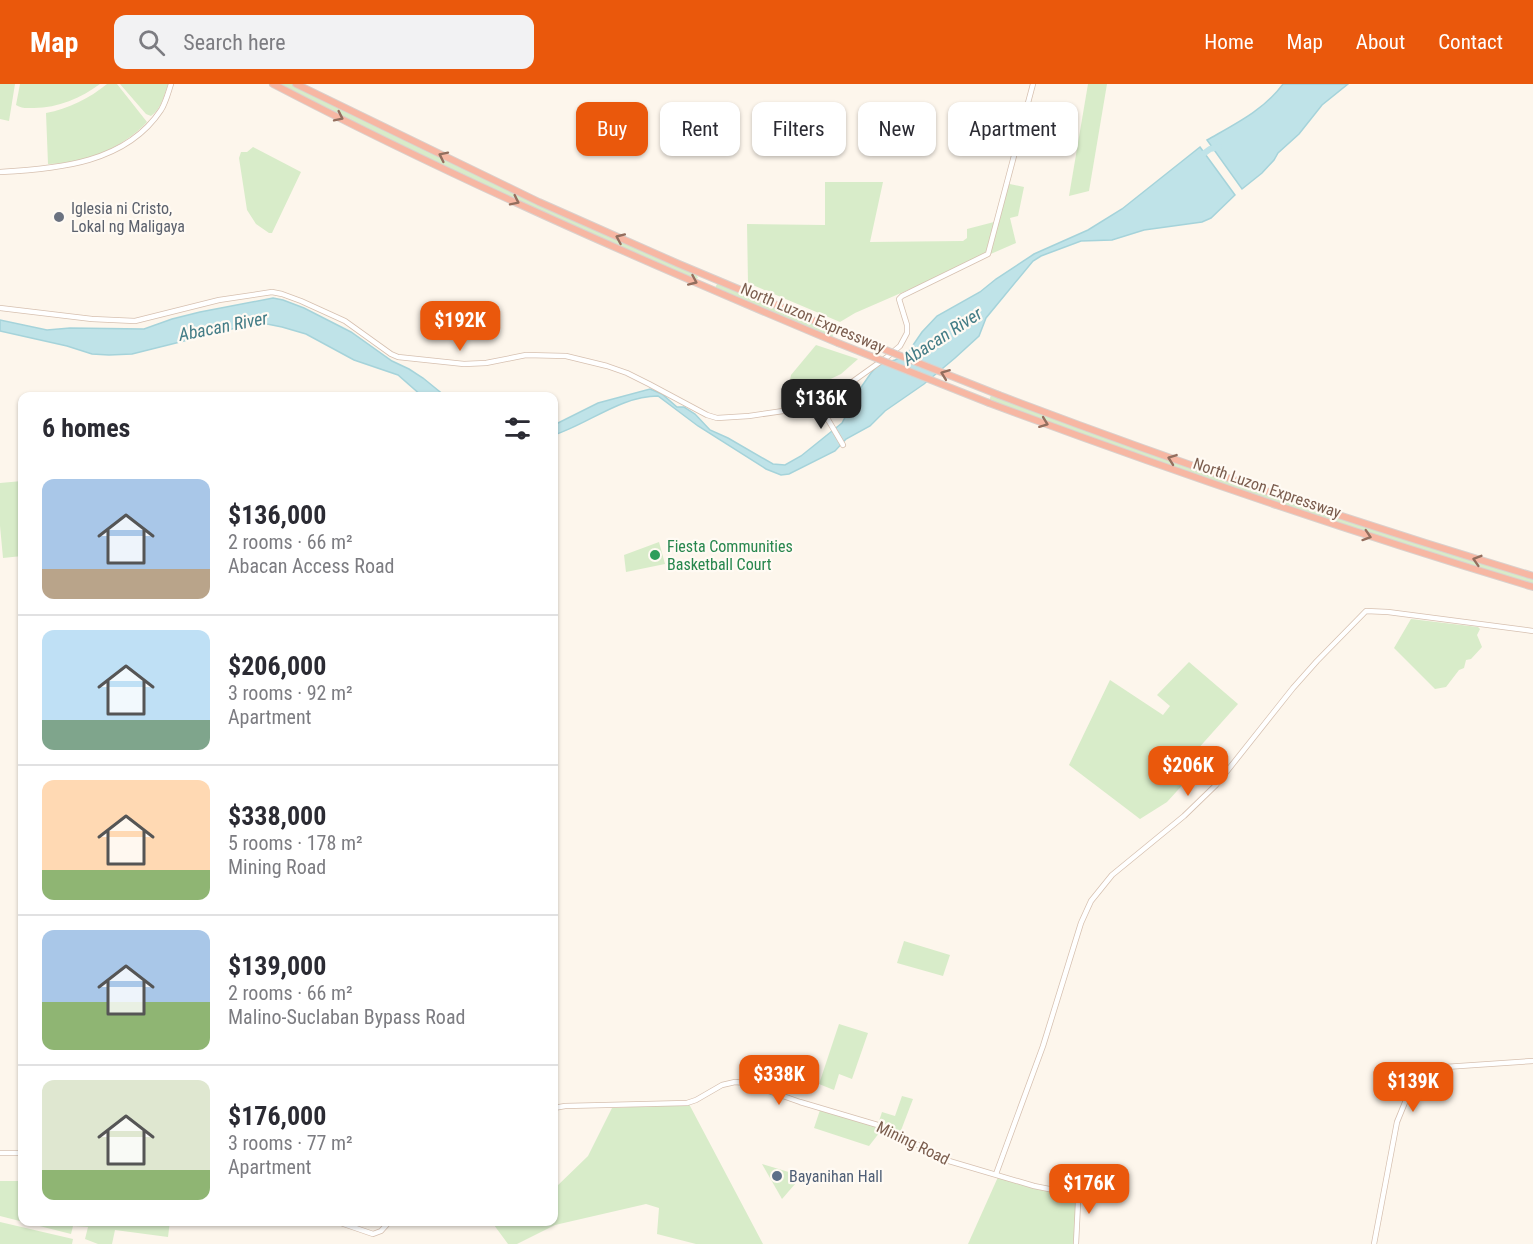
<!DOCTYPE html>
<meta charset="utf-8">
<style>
:root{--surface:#fff;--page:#f2f2f3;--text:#2b2b33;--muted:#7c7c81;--line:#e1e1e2;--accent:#ea580c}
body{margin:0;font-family:"Roboto Condensed",sans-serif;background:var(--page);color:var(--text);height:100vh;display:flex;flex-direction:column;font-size:22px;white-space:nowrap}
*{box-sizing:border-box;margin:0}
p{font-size:20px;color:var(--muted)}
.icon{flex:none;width:33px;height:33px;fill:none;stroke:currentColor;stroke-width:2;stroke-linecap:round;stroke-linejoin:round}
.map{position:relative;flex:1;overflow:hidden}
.side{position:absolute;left:18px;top:308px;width:540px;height:834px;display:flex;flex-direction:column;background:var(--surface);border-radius:12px;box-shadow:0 2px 4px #0004}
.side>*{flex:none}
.hud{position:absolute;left:576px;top:18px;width:570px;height:54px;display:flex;gap:12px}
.price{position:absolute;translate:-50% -51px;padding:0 14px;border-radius:12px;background:var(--accent);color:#fff;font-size:20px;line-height:39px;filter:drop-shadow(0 2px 3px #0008)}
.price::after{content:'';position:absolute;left:50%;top:36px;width:18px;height:14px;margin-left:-9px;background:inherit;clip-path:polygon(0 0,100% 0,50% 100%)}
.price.selected{background:#222;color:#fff}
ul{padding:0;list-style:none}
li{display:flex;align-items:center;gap:18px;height:150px;padding:0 24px}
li+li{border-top:2px solid var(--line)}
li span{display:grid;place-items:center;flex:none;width:168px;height:120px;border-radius:12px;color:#555}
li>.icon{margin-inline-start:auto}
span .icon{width:72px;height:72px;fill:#fffc;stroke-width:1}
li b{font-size:26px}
h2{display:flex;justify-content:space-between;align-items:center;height:72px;padding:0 24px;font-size:26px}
.chip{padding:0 21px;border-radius:12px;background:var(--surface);box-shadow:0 2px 4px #0004;font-size:21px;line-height:54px}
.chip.selected{background:var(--accent);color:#fff}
header{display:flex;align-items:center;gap:36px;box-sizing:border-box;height:84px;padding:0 30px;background:var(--accent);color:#fff}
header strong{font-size:28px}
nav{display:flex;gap:33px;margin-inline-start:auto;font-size:21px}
.search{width:420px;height:54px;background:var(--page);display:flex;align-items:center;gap:15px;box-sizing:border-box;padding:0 21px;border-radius:12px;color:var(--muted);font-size:22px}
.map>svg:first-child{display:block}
.green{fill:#d8ecc9}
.water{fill:#bfe3e8;stroke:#a5d3da;stroke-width:1.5}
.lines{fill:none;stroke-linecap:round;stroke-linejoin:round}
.river{stroke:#bfe3e8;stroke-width:6}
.secondary-casing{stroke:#d6c0b0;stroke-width:6}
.highway-casing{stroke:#dad1cd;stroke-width:8}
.secondary{stroke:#fff;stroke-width:4.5}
.highway{stroke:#f7b7a3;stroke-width:6}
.highway-bridge-casing{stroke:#dad1cd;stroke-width:8;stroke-linecap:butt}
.highway-bridge{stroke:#f7b7a3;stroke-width:6}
.oneway{stroke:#936e5e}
.worship-dot{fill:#6b7280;stroke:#fffaf3;stroke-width:2}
.leisure-dot{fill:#2e9e5b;stroke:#fffaf3;stroke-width:2}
.service-dot{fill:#5c6f8a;stroke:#fffaf3;stroke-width:2}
.labels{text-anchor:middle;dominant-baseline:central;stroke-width:4.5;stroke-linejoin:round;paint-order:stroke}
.worship-label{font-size:16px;fill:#5b616d;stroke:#fffaf3;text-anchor:start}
.street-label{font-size:16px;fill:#7a5c4d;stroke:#fffaf3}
.leisure-label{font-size:16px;fill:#27864d;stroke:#fffaf3;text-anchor:start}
.service-label{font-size:16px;fill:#4e5e75;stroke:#fffaf3;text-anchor:start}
.water-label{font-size:18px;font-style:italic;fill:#437c86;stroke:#fffaf3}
</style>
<header>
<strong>Map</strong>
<div class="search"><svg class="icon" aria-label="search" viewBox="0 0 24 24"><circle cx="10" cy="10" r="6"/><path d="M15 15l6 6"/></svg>Search here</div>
<nav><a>Home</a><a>Map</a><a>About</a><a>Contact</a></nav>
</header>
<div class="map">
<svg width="1533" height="1160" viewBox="0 0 1533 1160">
<rect width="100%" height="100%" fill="#fdf6ec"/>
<!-- green -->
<g class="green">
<path d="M 0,0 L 15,0 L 9,37 L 0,35 Z"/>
<path d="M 20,0 L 100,0 C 81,14 58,24 34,24 C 27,24 22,25 16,21 Z"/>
<path d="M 107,0 L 117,0 L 147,38 C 123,64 84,80 48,80 L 46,29 C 68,25 90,14 107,0 Z"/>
<path d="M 120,0 L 168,0 C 164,12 161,25 151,32 L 146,30 Z"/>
<path d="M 277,0 L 292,0 L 411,59 L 485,95 L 696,190 L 698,194 L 695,196 L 541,127 L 408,65 Z"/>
<path d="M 1088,0 L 1107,0 L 1089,107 L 1069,112 Z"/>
<path d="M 253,63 L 301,88 L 272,149 L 269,149 L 256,140 L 247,126 L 239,74 L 241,68 L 247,68 Z"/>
<path d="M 825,98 L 883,98 L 870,158 L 963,157 L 967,154 L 967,145 L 994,138 L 1005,99 L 1024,103 L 1018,132 L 1010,134 L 1016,159 L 855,229 L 840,238 L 748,199 L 747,140 L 825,141 Z"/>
<path d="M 717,200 L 719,200 L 834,248 L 832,254 L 715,204 Z"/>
<path d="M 816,261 L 858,275 L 841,290 L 799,310 L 787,311 L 791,291 Z"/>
<path d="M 991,311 L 1533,495 L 1533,501 L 1223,402 L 989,317 Z"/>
<path d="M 22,397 L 22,472 L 3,474 L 0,442 L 0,399 Z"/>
<path d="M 659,458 L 665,480 L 626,488 L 624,471 Z"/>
<path d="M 1411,535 L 1478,543 L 1480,545 L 1477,551 L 1482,563 L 1471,575 L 1466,576 L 1464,584 L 1459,586 L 1446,603 L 1435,605 L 1394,564 Z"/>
<path d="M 1189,578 L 1238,620 L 1196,667 L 1206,675 L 1167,718 L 1140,735 L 1069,681 L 1110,596 L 1163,631 L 1170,622 L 1157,611 Z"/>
<path d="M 904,857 L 950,871 L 943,892 L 897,879 Z"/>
<path d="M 839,940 L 868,949 L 852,995 L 839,990 L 834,1006 L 819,1000 Z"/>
<path d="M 902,1012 L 913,1015 L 900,1049 L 878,1040 L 882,1028 L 895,1032 Z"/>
<path d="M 689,1020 L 763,1160 L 696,1160 L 657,1150 L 659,1124 L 646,1120 L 555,1141 L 517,1160 L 508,1160 L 494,1141 L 502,1137 L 554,1137 L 554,1105 L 588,1072 L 612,1024 Z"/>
<path d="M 820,1026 L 883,1044 L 869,1062 L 814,1044 Z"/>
<path d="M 762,1080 L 802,1092 L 782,1115 Z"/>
<path d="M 998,1093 L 1072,1113 L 1075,1116 L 1076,1121 L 1074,1160 L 968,1160 Z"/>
<path d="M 0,1097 L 22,1097 L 22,1137 L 170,1137 L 168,1153 L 115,1146 L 112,1160 L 98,1160 L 85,1155 L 88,1143 L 73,1142 L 71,1150 L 0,1132 Z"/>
<path d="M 0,1138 L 73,1155 L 72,1160 L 0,1160 Z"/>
</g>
<!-- water -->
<g class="water">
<path d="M 1283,0 L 1348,0 L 1322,21 L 1299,50 L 1278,69 L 1274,76 L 1262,89 L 1242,105 L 1207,56 C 1235,40 1264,26 1283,0 Z"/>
<path d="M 1200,63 L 1235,111 L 1211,134 L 1202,138 L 1144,146 L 1112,156 L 1081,157 L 1041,172 L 1033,177 L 986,234 L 979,252 L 955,274 L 924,300 L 885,327 L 870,342 L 846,355 L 835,367 L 789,390 L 781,391 L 766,385 L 698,342 L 658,312 C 621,312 588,340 554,351 L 554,341 L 598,319 L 650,305 L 662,310 L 677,323 L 684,323 L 695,330 L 710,346 L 728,354 L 773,380 L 785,381 L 801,372 L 842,339 L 862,302 L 871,289 L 878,281 L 895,276 L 907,270 L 922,248 L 937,232 L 980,208 L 996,195 L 1034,170 L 1088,146 L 1122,125 Z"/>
<path d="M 273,214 L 283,216 L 304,224 L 351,248 L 392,277 L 409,285 L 423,294 L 445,312 L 422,312 L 398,291 L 354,276 L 306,250 L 282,243 L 267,240 L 236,244 L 132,270 L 109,271 L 92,270 L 67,262 L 0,247 L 0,236 L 47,246 L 70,244 L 144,245 L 172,235 L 200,228 Z"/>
</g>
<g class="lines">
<!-- river -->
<path class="river" d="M 1199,73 L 1210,65 L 1219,63"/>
<!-- secondary casing -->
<g class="secondary-casing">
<g id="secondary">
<path d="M 0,88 C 58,85 126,79 161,26 C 166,18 168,9 171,0"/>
<path d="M 0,224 L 92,235 L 135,237 L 219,216 L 272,208 L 282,210 L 301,217 L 345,237 L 391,270 L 398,273 L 464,280 L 486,279 L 526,271 L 566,272 L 607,282 L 627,289 L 649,300 L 707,331 L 717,334 L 749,332 L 790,326 L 814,319 L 852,298 L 887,273 L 900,262 L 907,249 L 907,241 L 899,215 L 902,212 L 988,170 L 1033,0"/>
<path d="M 817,317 L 843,361"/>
<path d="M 554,1024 L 565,1022 L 687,1019 L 696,1016 L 722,1001 L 735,998 L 746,999 L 800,1018 L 881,1042 L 949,1077 L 1034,1102 L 1074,1110 L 1078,1119 L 1076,1160"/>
<path d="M 0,1069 L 22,1069"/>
<path d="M 996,1090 L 1043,962 L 1081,839 L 1091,817 L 1112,791 L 1184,732 L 1216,701 L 1293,604 L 1317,577 L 1366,527 L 1388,528 L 1533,547"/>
<path d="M 335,1137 L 373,1150 L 381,1147 L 390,1137"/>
<path d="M 1374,1160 L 1397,1038 L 1406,1016 L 1425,994 L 1445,983 L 1533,977"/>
</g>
</g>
<!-- highway casing -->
<g class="highway-casing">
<g id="highway">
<path d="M 273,0 C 457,96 647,179 838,259"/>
<path d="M 296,0 L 539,118 L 679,180 L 848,251"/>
<path d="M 999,311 C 1175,378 1353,438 1533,492"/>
<path d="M 989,319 C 1169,386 1350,448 1533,503"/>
</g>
</g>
<!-- secondary -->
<use href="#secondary" class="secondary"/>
<!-- highway -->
<use href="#highway" class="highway"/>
<!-- highway-bridge casing -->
<g class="highway-bridge-casing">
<g id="highway-bridge">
<path d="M 848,251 L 999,311"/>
<path d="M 838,259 L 989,319"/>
</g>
</g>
<!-- highway-bridge -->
<use href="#highway-bridge" class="highway-bridge"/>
</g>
<!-- one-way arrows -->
<defs><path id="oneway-chevron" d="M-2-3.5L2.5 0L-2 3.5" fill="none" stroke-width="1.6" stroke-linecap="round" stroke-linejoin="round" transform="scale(1.5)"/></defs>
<g class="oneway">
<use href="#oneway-chevron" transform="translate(339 33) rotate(26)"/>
<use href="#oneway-chevron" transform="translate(443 72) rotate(-154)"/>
<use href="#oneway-chevron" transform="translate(515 117) rotate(26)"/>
<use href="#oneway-chevron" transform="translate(620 154) rotate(-156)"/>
<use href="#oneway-chevron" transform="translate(693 197) rotate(24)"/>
<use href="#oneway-chevron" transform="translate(945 290) rotate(-159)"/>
<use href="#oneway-chevron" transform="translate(1044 339) rotate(21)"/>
<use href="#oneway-chevron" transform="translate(1172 375) rotate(-160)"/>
<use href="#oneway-chevron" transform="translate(1367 452) rotate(18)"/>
<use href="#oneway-chevron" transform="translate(1477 476) rotate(-163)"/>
</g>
<!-- markers -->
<circle class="worship-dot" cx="59" cy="133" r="6"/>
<circle class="leisure-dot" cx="655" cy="471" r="6"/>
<circle class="service-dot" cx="777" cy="1092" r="6"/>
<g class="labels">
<!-- worship labels -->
<g class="worship-label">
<text x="71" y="124">Iglesia ni Cristo,<tspan x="71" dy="18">Lokal ng Maligaya</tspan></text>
</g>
<!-- street labels -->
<g class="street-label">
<text transform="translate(813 234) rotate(23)">North Luzon Expressway</text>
<text transform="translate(1267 404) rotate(19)">North Luzon Expressway</text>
<text transform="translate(913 1059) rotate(26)">Mining Road</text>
</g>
<!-- leisure labels -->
<g class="leisure-label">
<text x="667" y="462">Fiesta Communities<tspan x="667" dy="18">Basketball Court</tspan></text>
</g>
<!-- service labels -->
<g class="service-label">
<text x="789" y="1092">Bayanihan Hall</text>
</g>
<!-- water labels -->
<g class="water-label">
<text transform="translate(223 242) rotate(-11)">Abacan River</text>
<text transform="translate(942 252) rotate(-33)">Abacan River</text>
</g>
</g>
</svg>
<b class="price" style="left:460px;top:268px">$192K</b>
<b class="price selected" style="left:821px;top:346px">$136K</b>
<b class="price" style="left:1188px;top:713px">$206K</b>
<b class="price" style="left:779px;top:1022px">$338K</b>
<b class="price" style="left:1413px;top:1029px">$139K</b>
<b class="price" style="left:1089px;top:1131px">$176K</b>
<div class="hud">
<a class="chip selected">Buy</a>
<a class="chip">Rent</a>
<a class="chip">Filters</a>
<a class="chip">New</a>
<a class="chip">Apartment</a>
</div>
<section class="side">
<h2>6 homes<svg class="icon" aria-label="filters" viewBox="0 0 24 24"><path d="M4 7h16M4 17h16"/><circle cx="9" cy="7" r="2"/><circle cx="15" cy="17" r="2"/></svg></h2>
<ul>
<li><span style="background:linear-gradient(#a9c7e8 75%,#b9a48a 0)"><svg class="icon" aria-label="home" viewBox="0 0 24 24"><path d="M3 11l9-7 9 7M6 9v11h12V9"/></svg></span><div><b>$136,000</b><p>2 rooms · 66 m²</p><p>Abacan Access Road</p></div></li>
<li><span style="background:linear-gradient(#bfe0f5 75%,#7fa58c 0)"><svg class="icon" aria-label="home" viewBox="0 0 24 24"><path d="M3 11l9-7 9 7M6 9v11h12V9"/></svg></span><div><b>$206,000</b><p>3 rooms · 92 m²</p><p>Apartment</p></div></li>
<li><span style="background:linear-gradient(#ffd9b3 75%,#8fb573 0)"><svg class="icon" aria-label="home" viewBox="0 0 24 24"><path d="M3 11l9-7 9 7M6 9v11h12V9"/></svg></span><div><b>$338,000</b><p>5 rooms · 178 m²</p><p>Mining Road</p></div></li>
<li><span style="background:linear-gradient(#a9c7e8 60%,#8fb573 0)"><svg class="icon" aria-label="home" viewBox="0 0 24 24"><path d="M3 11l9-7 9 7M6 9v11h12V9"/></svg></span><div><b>$139,000</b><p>2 rooms · 66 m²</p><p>Malino-Suclaban Bypass Road</p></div></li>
<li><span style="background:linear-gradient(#dfe7d0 75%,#8fb573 0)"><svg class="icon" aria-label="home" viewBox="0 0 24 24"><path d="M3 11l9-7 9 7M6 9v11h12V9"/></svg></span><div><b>$176,000</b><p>3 rooms · 77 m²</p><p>Apartment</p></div></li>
</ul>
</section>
</div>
